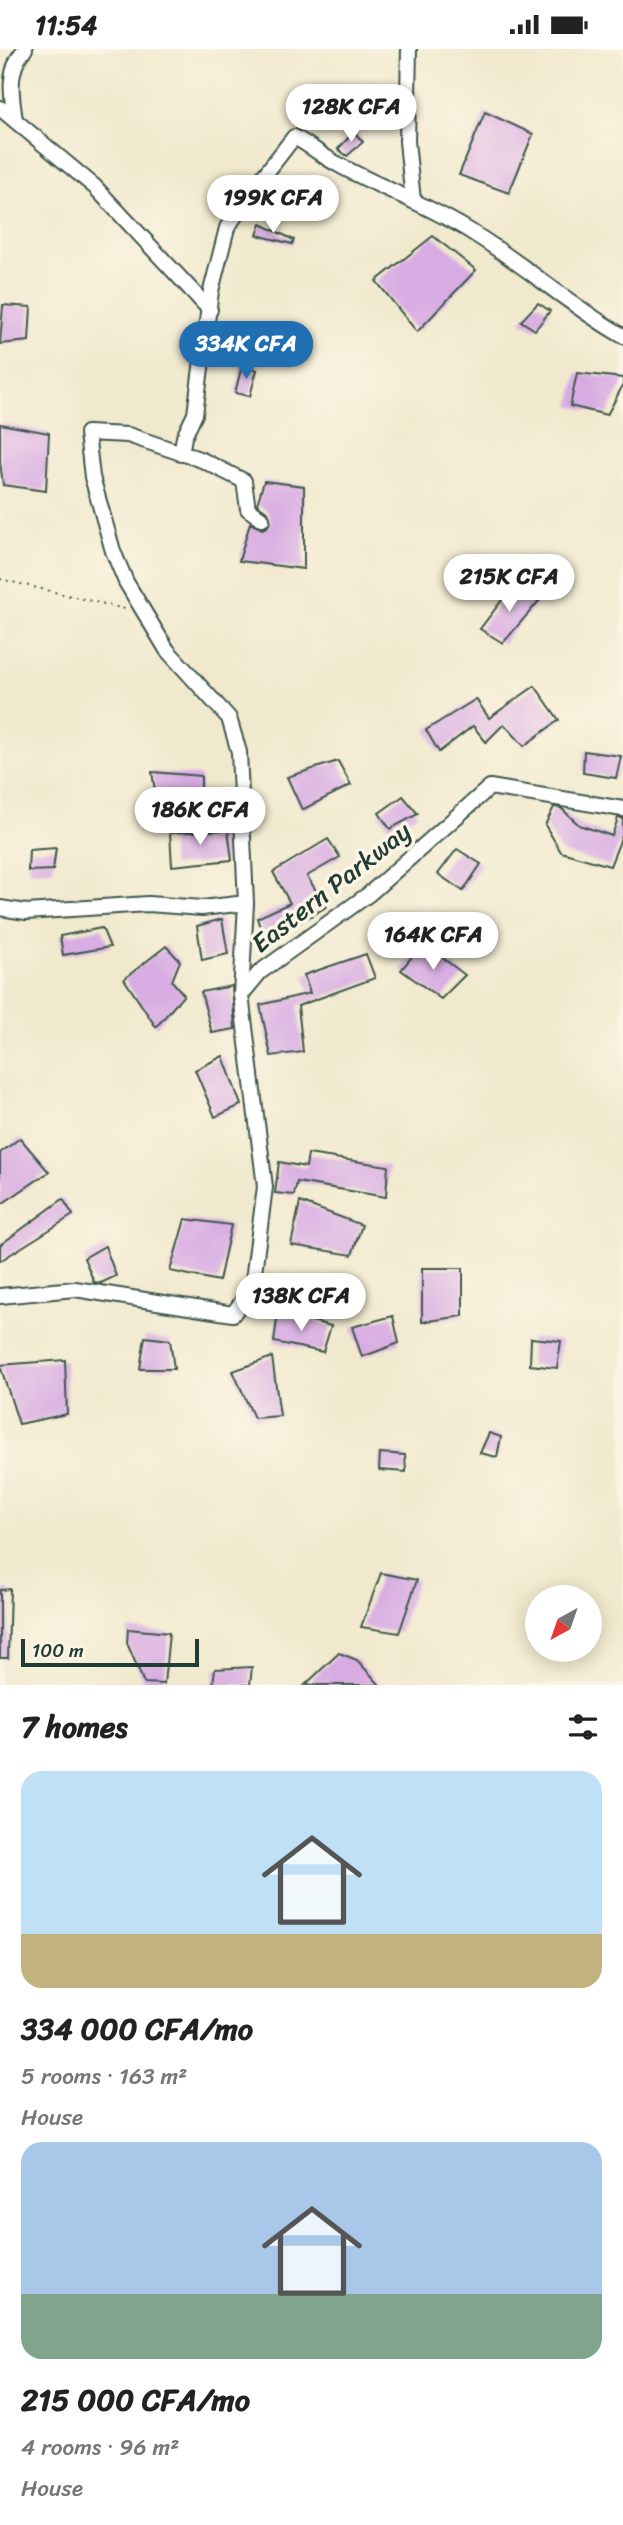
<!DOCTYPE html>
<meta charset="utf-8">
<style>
:root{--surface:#fff;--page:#f6f6f6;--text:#222;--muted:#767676;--accent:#1f6fb2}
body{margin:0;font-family:Sriracha,sans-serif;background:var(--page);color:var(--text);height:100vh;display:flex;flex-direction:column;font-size:26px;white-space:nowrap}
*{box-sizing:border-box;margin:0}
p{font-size:23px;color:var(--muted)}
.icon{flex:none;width:38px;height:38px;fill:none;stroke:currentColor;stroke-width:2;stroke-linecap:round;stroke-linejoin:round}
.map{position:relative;height:1636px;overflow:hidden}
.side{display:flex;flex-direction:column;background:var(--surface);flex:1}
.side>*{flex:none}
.needle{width:46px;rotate:220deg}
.tools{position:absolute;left:525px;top:1536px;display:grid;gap:14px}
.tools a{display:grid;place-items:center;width:77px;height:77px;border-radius:50%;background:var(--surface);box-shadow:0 4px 18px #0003;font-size:35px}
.scale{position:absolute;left:21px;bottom:18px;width:178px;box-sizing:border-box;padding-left:7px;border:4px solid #1f3d34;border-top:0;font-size:19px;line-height:24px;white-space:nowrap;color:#1f3d34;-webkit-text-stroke:5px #fcf5e5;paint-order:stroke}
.price{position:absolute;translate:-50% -60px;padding:0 16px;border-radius:24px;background:#fff;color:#222;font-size:23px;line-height:46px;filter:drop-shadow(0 2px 4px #0008)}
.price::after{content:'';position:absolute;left:50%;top:42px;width:21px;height:16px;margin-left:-10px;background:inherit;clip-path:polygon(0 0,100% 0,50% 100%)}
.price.current{background:var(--accent);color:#fff}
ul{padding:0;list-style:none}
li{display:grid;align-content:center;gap:14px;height:371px;padding:0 21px}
li span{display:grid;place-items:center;height:217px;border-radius:21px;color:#555}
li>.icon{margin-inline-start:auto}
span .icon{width:126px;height:126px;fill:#fffc;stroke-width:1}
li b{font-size:30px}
h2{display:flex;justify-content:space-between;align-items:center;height:84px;padding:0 21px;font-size:30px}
.status{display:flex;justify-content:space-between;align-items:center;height:49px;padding:0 35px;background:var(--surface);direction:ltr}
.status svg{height:19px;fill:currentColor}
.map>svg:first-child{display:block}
.building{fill:#d8ace3}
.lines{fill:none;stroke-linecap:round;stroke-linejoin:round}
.street-casing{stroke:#3e574b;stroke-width:18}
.path{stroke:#3e574b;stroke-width:2;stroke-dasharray:2 5;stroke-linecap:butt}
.street{stroke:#fff;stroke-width:14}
.labels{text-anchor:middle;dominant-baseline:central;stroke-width:7;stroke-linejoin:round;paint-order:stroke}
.street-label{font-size:26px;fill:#1f3d34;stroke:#fcf5e5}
</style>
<div class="status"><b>11:54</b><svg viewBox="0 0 49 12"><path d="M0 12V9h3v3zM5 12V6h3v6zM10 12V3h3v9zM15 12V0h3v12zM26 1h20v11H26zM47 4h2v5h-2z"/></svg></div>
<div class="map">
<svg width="623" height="1636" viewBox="0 0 623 1636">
<rect width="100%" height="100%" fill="#fcf5e5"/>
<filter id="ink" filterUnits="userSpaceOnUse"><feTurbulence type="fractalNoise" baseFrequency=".0143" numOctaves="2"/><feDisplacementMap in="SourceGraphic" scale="14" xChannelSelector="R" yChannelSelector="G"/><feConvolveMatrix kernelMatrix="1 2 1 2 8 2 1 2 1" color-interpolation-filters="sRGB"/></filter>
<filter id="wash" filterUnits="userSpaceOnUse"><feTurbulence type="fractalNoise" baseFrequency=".00686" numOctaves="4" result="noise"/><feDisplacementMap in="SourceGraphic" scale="28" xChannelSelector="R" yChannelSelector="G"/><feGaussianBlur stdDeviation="1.57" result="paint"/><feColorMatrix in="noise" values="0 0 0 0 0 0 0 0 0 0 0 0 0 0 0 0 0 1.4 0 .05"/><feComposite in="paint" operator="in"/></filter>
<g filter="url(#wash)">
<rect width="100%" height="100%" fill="#f1e9cd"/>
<g id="blocks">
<!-- building -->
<g class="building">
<path d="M 485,63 L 533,85 L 509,144 L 459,126 Z"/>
<path d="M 354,83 L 363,93 L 347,107 L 338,100 Z"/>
<path d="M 261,175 L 294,191 L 292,195 L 257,186 Z"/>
<path d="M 433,187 L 476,221 L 417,283 L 376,232 Z"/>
<path d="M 538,254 L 550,262 L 535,281 L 521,272 Z"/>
<path d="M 3,256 L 31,258 L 29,292 L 0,295 Z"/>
<path d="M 242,316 L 257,321 L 250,347 L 235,344 Z"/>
<path d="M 577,324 L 623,329 L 623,336 L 607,366 L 570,357 Z"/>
<path d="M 0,375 L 49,384 L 46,442 L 3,436 L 0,413 Z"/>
<path d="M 264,432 L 304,437 L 304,520 L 239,512 L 250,474 L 262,480 L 267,478 L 271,472 L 268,463 L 257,455 Z"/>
<path d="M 515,534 L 539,552 L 503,594 L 480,580 Z"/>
<path d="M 535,637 L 559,671 L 524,697 L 504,675 L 486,693 L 473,677 L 439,703 L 426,681 L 476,650 L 489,669 Z"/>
<path d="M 584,702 L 621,707 L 616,729 L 583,724 Z"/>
<path d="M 338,712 L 351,736 L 302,761 L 287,728 Z"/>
<path d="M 152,723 L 201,727 L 201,745 L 156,748 Z"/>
<path d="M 403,747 L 418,765 L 390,780 L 379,764 Z"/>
<path d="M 554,758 L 561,759 L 579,776 L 612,787 L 618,769 L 623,769 L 623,784 L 610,817 L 561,803 L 545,776 Z"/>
<path d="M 228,781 L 232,811 L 172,817 L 170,784 Z"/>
<path d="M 328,790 L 340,808 L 307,827 L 326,858 L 304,871 L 264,890 L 257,869 L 290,854 L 273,823 Z"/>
<path d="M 56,799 L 53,821 L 28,822 L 29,801 Z"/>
<path d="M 457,800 L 481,815 L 463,842 L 438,825 Z"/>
<path d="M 222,870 L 228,905 L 202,911 L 197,877 Z"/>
<path d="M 102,879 L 110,898 L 63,906 L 60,887 Z"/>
<path d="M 423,894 L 465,926 L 441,950 L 401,921 Z"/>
<path d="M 166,897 L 180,912 L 172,932 L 184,946 L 156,978 L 124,930 Z"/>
<path d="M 366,905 L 375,929 L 298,957 L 303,1003 L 271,1007 L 260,956 L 310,944 L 304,926 Z"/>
<path d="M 232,937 L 235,980 L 212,984 L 201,943 Z"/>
<path d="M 223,1007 L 241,1056 L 215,1068 L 195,1021 Z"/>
<path d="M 20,1089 L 49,1123 L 0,1156 L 0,1104 Z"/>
<path d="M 308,1105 L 388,1117 L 386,1148 L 297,1133 L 294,1146 L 275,1144 L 279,1113 L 306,1118 Z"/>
<path d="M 63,1150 L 73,1166 L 0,1212 L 0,1196 Z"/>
<path d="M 300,1153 L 362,1176 L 352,1206 L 291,1196 Z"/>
<path d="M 185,1170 L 231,1176 L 219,1232 L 170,1222 Z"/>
<path d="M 105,1197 L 116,1227 L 101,1234 L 94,1233 L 84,1209 Z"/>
<path d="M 422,1219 L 463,1219 L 463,1267 L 422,1273 Z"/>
<path d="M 278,1263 L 331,1277 L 323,1303 L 274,1293 Z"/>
<path d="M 393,1267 L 399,1294 L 362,1308 L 352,1278 Z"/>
<path d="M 145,1288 L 170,1291 L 174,1320 L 140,1320 Z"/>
<path d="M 531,1289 L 561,1292 L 557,1319 L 530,1316 Z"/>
<path d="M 272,1308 L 280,1367 L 254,1369 L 233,1322 Z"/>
<path d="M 65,1311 L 67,1365 L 19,1375 L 0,1316 Z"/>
<path d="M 489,1384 L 501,1388 L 497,1408 L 480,1404 Z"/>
<path d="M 380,1404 L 405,1406 L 406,1423 L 379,1421 Z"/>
<path d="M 381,1524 L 417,1531 L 399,1584 L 361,1578 Z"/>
<path d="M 10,1540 L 8,1609 L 0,1609 L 0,1541 Z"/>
<path d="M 128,1580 L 169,1584 L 164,1635 L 144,1634 L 127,1594 Z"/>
<path d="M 339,1604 L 357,1611 L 380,1636 L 305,1636 Z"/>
<path d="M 252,1618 L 250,1636 L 213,1636 L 215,1620 Z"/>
</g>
</g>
</g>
<g filter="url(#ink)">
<use href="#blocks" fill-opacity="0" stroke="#3e574b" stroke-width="2"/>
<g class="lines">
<!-- street casing -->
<g class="street-casing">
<g id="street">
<path d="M 409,0 L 407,92 L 413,152"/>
<path d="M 0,59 L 95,138 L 210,261"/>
<path d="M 15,71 C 11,45 7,20 25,0"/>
<path d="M 181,405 L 184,388 L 195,365 L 211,242 L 227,179 L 249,146 L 294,88 C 310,96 323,108 339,116 C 383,140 431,157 473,184 C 525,216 570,257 623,287"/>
<path d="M 0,859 L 26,863 L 148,855 L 202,859 L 246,854"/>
<path d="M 241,946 L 246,854 L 239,703 L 229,669 L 167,601 L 126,533 L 113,502 L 92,428 L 87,384 L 128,386 L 202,411 L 244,432 L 248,460 L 262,470"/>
<path d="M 0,1247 L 75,1240 L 233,1265 L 252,1239 L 265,1138 L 241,946 L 260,923 L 369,845 L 490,738 L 623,760"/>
</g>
</g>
<!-- path -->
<path class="path" d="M 0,530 L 125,560"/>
<!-- street -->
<use href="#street" class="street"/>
</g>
</g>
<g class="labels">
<!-- street labels -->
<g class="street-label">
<text transform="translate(331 838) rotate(-38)">Eastern Parkway</text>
</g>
</g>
</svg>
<div class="tools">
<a><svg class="needle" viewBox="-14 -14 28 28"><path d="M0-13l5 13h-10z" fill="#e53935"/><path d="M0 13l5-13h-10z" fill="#767676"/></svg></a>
</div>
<div class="scale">100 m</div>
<b class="price" style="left:351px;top:95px">128K CFA</b>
<b class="price" style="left:273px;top:186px">199K CFA</b>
<b class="price current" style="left:246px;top:332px">334K CFA</b>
<b class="price" style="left:509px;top:565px">215K CFA</b>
<b class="price" style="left:200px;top:798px">186K CFA</b>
<b class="price" style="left:433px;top:923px">164K CFA</b>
<b class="price" style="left:301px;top:1284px">138K CFA</b>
</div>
<section class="side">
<h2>7 homes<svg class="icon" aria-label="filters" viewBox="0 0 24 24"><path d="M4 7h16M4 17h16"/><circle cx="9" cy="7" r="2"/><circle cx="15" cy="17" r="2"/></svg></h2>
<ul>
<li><span style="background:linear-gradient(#bfe0f5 75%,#c2b280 0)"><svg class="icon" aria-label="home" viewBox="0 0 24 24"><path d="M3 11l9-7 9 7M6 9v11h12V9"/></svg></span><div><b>334 000 CFA/mo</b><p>5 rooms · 163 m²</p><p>House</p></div></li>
<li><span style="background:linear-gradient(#a9c7e8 70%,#7fa58c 0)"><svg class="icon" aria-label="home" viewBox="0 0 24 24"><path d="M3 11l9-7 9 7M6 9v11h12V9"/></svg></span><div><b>215 000 CFA/mo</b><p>4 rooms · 96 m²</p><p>House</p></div></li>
</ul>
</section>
